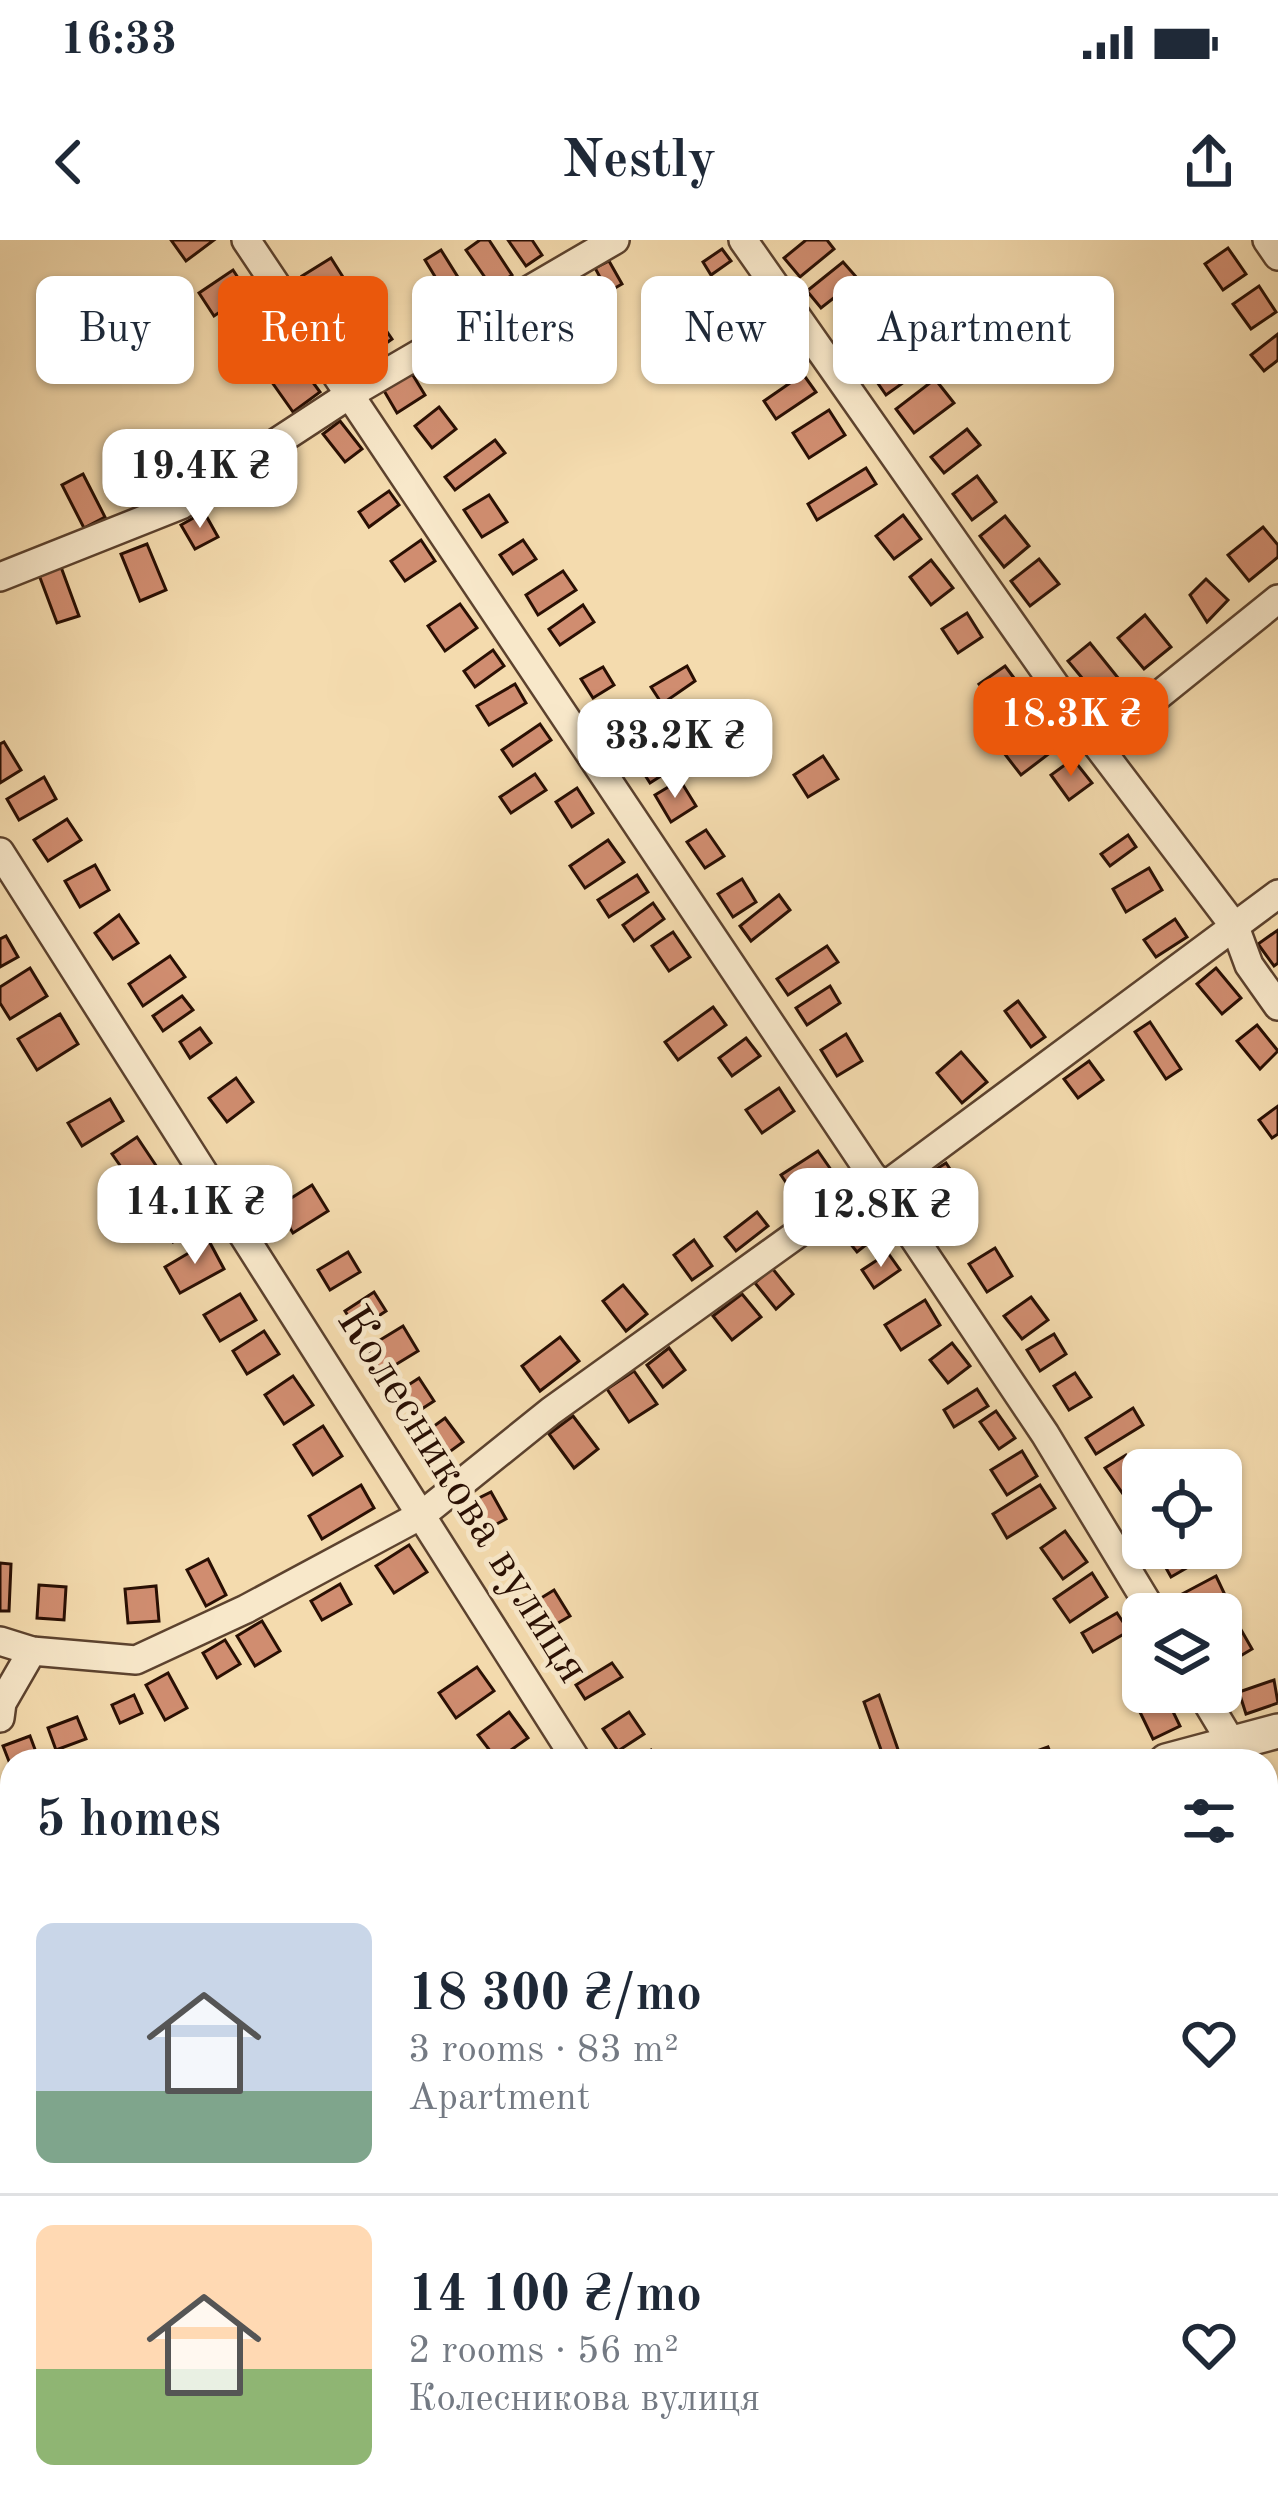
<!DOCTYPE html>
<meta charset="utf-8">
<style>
:root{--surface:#fff;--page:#f2f2f3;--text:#1f2937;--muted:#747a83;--line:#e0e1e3;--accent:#ea580c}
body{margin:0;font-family:"Old Standard TT",serif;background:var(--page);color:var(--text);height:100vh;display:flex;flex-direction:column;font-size:45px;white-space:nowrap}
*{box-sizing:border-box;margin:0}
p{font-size:39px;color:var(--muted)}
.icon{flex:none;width:66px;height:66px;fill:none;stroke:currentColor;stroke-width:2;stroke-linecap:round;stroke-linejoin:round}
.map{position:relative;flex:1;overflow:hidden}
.panel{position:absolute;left:0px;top:1509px;width:1278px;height:768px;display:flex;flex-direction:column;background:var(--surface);border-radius:36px 36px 0 0;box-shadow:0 3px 9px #0004}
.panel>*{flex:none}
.top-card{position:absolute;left:36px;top:36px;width:1206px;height:108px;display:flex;gap:24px}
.tools{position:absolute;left:1122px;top:1209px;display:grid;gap:24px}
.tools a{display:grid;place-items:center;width:120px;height:120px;border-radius:18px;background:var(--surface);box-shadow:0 3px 9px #0004;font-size:60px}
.price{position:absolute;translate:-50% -102px;padding:0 27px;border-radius:24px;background:#fff;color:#222;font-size:39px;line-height:78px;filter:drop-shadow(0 3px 6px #0008)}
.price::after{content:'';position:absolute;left:50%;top:72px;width:36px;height:27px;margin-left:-18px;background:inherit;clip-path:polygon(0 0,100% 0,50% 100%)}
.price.current{background:var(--accent);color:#fff}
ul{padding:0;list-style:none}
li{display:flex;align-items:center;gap:36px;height:300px;padding:0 36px}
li+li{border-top:3px solid var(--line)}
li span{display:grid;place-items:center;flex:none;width:336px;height:240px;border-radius:18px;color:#555}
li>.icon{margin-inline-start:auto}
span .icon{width:144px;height:144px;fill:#fffc;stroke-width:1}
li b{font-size:51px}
h2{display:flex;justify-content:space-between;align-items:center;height:144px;padding:0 36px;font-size:51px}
.tag{padding:0 42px;border-radius:18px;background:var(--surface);box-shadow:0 3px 9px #0004;font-size:42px;line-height:108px}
.tag.current{background:var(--accent);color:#fff}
.status{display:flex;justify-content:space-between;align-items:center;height:84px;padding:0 60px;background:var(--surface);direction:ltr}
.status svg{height:33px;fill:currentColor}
header{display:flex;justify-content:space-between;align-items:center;height:156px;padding:0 36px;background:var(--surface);font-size:54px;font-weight:600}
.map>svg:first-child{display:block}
.building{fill:#d08d70;stroke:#290f03;stroke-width:3}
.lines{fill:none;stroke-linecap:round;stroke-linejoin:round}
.minor-casing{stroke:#5c422e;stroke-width:32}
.tertiary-casing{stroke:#5c422e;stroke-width:38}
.minor{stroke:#f8e8ca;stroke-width:27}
.tertiary{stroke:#f8e8ca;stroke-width:33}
.labels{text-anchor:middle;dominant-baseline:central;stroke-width:10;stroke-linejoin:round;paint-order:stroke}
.street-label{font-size:48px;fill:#290f03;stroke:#f8e8ca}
</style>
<div class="status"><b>16:33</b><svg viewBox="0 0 49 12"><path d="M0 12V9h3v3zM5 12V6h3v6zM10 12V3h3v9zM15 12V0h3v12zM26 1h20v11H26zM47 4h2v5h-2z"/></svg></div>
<header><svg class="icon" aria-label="back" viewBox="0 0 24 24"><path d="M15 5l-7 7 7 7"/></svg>Nestly<svg class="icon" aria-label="share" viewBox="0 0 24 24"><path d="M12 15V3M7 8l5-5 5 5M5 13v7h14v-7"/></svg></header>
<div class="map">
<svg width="1278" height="2277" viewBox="0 0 1278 2277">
<rect width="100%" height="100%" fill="#f4dbae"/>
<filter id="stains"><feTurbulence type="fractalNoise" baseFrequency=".00167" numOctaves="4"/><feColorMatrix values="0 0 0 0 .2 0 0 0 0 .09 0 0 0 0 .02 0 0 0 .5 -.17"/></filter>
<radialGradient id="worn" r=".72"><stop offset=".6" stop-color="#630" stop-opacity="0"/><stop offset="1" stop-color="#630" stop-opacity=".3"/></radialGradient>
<!-- building -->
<g class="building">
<path d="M 171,0 L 214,0 L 186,21 Z"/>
<path d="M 480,0 L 489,0 L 512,35 L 493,49 L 466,10 Z"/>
<path d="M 508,0 L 532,0 L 542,15 L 526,26 Z"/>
<path d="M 806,0 L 827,0 L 834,9 L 800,37 L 784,18 Z"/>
<path d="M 1228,8 L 1246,34 L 1223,50 L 1205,24 Z"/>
<path d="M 722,9 L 731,21 L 711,35 L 703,22 Z"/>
<path d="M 441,10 L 471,58 L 454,68 L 425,20 Z"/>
<path d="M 331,18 L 343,37 L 314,56 L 302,36 Z"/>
<path d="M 609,21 L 622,44 L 608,52 L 595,28 Z"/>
<path d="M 843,22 L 858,39 L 821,68 L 807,51 Z"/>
<path d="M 233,30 L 248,53 L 214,76 L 199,53 Z"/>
<path d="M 562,44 L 578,68 L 566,77 L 549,53 Z"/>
<path d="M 744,45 L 758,64 L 726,87 L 712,68 Z"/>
<path d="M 1259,46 L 1276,72 L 1251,89 L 1233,64 Z"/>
<path d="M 868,70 L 884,92 L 858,111 L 841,90 Z"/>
<path d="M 373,71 L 392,99 L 358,123 L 338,94 Z"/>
<path d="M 1278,94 L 1278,120 L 1264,131 L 1251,115 Z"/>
<path d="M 781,98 L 793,115 L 770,131 L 758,114 Z"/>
<path d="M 889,114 L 907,140 L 886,155 L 868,129 Z"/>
<path d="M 295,118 L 320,152 L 293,172 L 269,138 Z"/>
<path d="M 411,132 L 425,155 L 397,173 L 383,149 Z"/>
<path d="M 803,134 L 816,152 L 776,179 L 764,161 Z"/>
<path d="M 935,139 L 954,163 L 914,193 L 896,169 Z"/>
<path d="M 439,167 L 456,189 L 432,208 L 415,186 Z"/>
<path d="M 829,170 L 845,195 L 809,218 L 793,193 Z"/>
<path d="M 340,181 L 362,209 L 345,222 L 323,194 Z"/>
<path d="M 967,189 L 980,205 L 944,233 L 931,217 Z"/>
<path d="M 495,200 L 505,213 L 455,250 L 445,237 Z"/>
<path d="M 133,212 L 158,254 L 139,266 L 114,223 Z"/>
<path d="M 866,228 L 876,244 L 817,280 L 808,264 Z"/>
<path d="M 83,234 L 105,277 L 84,288 L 62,245 Z"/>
<path d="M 977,236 L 996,262 L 972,280 L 953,254 Z"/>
<path d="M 389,251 L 399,265 L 369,287 L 359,272 Z"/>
<path d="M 489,255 L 507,282 L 482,297 L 464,270 Z"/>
<path d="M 204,272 L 218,297 L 195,309 L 181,285 Z"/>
<path d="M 903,275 L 921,299 L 894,319 L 876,296 Z"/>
<path d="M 1005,276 L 1029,306 L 1004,327 L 980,296 Z"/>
<path d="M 1263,287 L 1278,305 L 1278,317 L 1249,341 L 1228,315 Z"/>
<path d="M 421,300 L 435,321 L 405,341 L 391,321 Z"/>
<path d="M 523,300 L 536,319 L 513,334 L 500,315 Z"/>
<path d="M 147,304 L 166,350 L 140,361 L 121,314 Z"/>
<path d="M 1039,319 L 1059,344 L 1030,366 L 1011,341 Z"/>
<path d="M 931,320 L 953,348 L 931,365 L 910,337 Z"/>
<path d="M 61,327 L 79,376 L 57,383 L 39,335 Z"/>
<path d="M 563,331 L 576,350 L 538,375 L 526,355 Z"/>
<path d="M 1206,339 L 1228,360 L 1207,382 L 1190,355 Z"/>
<path d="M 460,364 L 477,388 L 445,411 L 428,386 Z"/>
<path d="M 583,365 L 594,382 L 560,405 L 549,389 Z"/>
<path d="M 967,373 L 982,397 L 958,413 L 942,389 Z"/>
<path d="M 1145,375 L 1171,407 L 1144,429 L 1118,398 Z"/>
<path d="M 1090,403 L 1123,444 L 1102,462 L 1068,421 Z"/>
<path d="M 493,410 L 504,426 L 475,447 L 464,431 Z"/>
<path d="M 687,426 L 695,441 L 662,464 L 651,447 Z"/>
<path d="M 1005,426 L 1017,442 L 991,460 L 979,444 Z"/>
<path d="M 603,427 L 614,445 L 593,458 L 581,439 Z"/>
<path d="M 515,444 L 526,463 L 489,485 L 477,466 Z"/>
<path d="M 1023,457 L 1033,472 L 1004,491 L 994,476 Z"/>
<path d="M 642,475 L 659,501 L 633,519 L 616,493 Z"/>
<path d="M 540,484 L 551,500 L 513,526 L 502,510 Z"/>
<path d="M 1042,484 L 1059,506 L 1021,535 L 1004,513 Z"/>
<path d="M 4,502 L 21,530 L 0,543 L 0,504 Z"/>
<path d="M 668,516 L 675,527 L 650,543 L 643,532 Z"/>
<path d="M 823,516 L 838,539 L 808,557 L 794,535 Z"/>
<path d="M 1073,519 L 1092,543 L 1069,560 L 1051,535 Z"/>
<path d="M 535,534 L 546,550 L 511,573 L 500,557 Z"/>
<path d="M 44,537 L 56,559 L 19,580 L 7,559 Z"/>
<path d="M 680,540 L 696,566 L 671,582 L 655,555 Z"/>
<path d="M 577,548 L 593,573 L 572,587 L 556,562 Z"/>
<path d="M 67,579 L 81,600 L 48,621 L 34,600 Z"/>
<path d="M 706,590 L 724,616 L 705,628 L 687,602 Z"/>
<path d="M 1128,595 L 1136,607 L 1110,626 L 1101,614 Z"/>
<path d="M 608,600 L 624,622 L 585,648 L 570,626 Z"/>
<path d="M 95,625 L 109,650 L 80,667 L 65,641 Z"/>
<path d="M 1149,628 L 1162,650 L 1126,672 L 1113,649 Z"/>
<path d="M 637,635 L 648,652 L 609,677 L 598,660 Z"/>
<path d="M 742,639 L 756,662 L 733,677 L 718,654 Z"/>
<path d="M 779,655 L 790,670 L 751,701 L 740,686 Z"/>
<path d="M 653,663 L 664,679 L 634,701 L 623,685 Z"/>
<path d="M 119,675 L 138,703 L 113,719 L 95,693 Z"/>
<path d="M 1175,679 L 1187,697 L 1156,717 L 1144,700 Z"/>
<path d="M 1278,690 L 1278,723 L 1274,726 L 1258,704 Z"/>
<path d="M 673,692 L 690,717 L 669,731 L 652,706 Z"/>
<path d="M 6,696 L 18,717 L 0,727 L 0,699 Z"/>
<path d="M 827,706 L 838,722 L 788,755 L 777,739 Z"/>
<path d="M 170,716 L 185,737 L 143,766 L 129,744 Z"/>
<path d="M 30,728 L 47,756 L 10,779 L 0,763 L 0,747 Z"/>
<path d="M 1216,728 L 1241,758 L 1222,774 L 1197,744 Z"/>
<path d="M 830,746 L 840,763 L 807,785 L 796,768 Z"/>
<path d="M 182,756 L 193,770 L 163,791 L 153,776 Z"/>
<path d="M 1018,761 L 1045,797 L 1031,807 L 1005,771 Z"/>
<path d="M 713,767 L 726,785 L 678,820 L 665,802 Z"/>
<path d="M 60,774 L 78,804 L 37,830 L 18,799 Z"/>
<path d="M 1150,782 L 1181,829 L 1166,839 L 1135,792 Z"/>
<path d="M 1257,785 L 1278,811 L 1260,829 L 1237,801 Z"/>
<path d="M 200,788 L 211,803 L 190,818 L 180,802 Z"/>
<path d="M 846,794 L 862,821 L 837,836 L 821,810 Z"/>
<path d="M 746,798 L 760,816 L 732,836 L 719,818 Z"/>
<path d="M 961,812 L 987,842 L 962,863 L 937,833 Z"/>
<path d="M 1089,821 L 1103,840 L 1078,858 L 1064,839 Z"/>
<path d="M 236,838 L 253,862 L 227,882 L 209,858 Z"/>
<path d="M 779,848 L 794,871 L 762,893 L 746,870 Z"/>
<path d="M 110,859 L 123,881 L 82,906 L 68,883 Z"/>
<path d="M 1278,866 L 1278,894 L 1272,898 L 1259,880 Z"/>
<path d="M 137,897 L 157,927 L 133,944 L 112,914 Z"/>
<path d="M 818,911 L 834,934 L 797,959 L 781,935 Z"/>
<path d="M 946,923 L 964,950 L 930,973 L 911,945 Z"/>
<path d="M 312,945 L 328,971 L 293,993 L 277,967 Z"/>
<path d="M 180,958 L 198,987 L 173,1002 L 155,972 Z"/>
<path d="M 861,967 L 881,993 L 857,1012 L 837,987 Z"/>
<path d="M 757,972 L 768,986 L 736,1011 L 725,997 Z"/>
<path d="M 694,1000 L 712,1026 L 692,1040 L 674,1015 Z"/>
<path d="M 209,1001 L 224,1029 L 180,1053 L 165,1027 Z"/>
<path d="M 995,1008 L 1012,1036 L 987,1052 L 969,1024 Z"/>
<path d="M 348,1012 L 360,1032 L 330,1050 L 318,1030 Z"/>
<path d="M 888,1013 L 900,1030 L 874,1048 L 862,1030 Z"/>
<path d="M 772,1028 L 793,1054 L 776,1069 L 755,1043 Z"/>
<path d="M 623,1045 L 647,1074 L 626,1091 L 603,1061 Z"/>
<path d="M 374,1052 L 386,1071 L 357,1090 L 345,1071 Z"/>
<path d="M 240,1054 L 256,1080 L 220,1101 L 204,1075 Z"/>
<path d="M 742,1054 L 761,1077 L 732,1100 L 713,1076 Z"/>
<path d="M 1031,1057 L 1048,1080 L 1022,1099 L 1004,1076 Z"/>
<path d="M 925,1060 L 940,1085 L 901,1110 L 885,1085 Z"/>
<path d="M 403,1086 L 418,1111 L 382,1133 L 367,1108 Z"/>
<path d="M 264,1091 L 279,1114 L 247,1134 L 233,1111 Z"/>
<path d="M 1054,1094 L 1066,1114 L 1040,1131 L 1027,1110 Z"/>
<path d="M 560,1097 L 579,1121 L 540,1151 L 522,1126 Z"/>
<path d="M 952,1103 L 970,1126 L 948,1143 L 930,1120 Z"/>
<path d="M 669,1108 L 685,1130 L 663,1147 L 647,1125 Z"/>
<path d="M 634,1131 L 657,1164 L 629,1182 L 607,1149 Z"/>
<path d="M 1075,1133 L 1091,1157 L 1069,1170 L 1054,1146 Z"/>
<path d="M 293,1136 L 313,1165 L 284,1184 L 265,1155 Z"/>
<path d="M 419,1138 L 434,1161 L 411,1176 L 396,1153 Z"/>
<path d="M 977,1149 L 988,1166 L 954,1187 L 944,1170 Z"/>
<path d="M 1133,1168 L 1143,1185 L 1096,1214 L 1086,1198 Z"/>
<path d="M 996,1171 L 1015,1198 L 999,1209 L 980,1182 Z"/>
<path d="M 573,1176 L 598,1209 L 574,1228 L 549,1194 Z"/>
<path d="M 445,1178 L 463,1202 L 437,1221 L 419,1197 Z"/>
<path d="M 323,1186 L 342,1216 L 313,1235 L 294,1205 Z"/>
<path d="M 1022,1211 L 1037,1236 L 1007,1255 L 991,1230 Z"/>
<path d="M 1126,1215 L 1143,1241 L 1123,1254 L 1105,1228 Z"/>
<path d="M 361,1245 L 374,1268 L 322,1299 L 309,1276 Z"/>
<path d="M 1040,1245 L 1055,1268 L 1007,1298 L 993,1274 Z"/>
<path d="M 491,1252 L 506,1279 L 476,1295 L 461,1267 Z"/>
<path d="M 1065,1291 L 1087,1322 L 1063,1339 L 1041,1308 Z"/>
<path d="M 409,1305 L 427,1332 L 394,1353 L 376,1326 Z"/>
<path d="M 1180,1308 L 1214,1308 L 1216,1311 L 1171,1337 L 1161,1319 Z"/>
<path d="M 208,1319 L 226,1355 L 206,1366 L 187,1330 Z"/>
<path d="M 0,1323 L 11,1324 L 9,1371 L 0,1371 Z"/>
<path d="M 1092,1333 L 1107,1357 L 1070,1382 L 1054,1359 Z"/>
<path d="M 1216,1336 L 1226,1357 L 1193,1374 L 1182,1354 Z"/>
<path d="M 340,1344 L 351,1364 L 322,1380 L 311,1361 Z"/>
<path d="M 39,1345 L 66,1347 L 64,1380 L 37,1378 Z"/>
<path d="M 156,1346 L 159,1381 L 128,1383 L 125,1349 Z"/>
<path d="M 554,1350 L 570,1376 L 541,1393 L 525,1368 Z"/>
<path d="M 1117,1373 L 1129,1391 L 1093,1412 L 1082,1393 Z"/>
<path d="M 262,1381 L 280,1411 L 255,1426 L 237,1396 Z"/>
<path d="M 1236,1381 L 1252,1409 L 1222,1427 L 1221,1390 Z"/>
<path d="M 225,1400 L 240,1424 L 217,1438 L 203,1413 Z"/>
<path d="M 612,1423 L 622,1437 L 585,1459 L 576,1445 Z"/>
<path d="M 477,1427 L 494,1451 L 456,1478 L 439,1453 Z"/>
<path d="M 168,1433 L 187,1468 L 165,1480 L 146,1445 Z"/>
<path d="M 1274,1440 L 1278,1463 L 1246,1474 L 1239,1452 Z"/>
<path d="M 134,1455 L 142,1473 L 120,1483 L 112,1465 Z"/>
<path d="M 879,1455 L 902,1521 L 885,1521 L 864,1462 Z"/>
<path d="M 1165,1455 L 1180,1486 L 1153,1499 L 1138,1468 Z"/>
<path d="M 509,1472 L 528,1498 L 497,1520 L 478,1495 Z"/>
<path d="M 629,1472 L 644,1494 L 618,1511 L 603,1489 Z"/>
<path d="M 77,1477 L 86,1499 L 56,1510 L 48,1488 Z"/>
<path d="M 30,1496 L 39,1520 L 12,1521 L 12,1529 L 3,1506 Z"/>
<path d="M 1048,1507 L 1054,1521 L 1021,1521 L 1020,1517 Z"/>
<path d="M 651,1510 L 658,1521 L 633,1521 Z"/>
<path d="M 1278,1627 L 1278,1656 L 1277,1656 L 1268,1630 Z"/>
<path d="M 1278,2014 L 1278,2045 L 1273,2047 L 1266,2019 Z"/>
<path d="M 12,2020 L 12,2060 L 4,2066 L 0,2029 Z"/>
<path d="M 255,2265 L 280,2265 L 289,2275 L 248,2277 L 245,2273 Z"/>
<path d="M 670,2265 L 680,2265 L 686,2277 L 651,2277 Z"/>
<path d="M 697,2265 L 728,2265 L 729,2268 L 703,2277 Z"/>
<path d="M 923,2265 L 949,2265 L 954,2277 L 928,2277 Z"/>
</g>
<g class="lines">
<!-- minor casing -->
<g class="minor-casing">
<g id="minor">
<path d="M 246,0 L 1045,1194 L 1154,1374"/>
<path d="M 743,0 L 1097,505 L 1235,687 L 1249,725 L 1278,766"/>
<path d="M 1267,0 L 1278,16"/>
<path d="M 0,337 L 181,265 L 352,153 L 615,0"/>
<path d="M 1097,505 L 1278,359"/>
<path d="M 0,612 L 577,1521"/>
<path d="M 882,948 L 1278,654"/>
<path d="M 0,1401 L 32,1411 L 136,1420 L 246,1369 L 423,1274 L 551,1171 L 875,938"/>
<path d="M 1201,1452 L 1231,1502"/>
<path d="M 0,1478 L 2,1463 L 32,1411"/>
<path d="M 1266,1693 L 1278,1740"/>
<path d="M 1269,1803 L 1278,1831"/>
<path d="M 0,1848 L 12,1902"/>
<path d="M 1266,2084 L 1278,2079"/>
<path d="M 568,2265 L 575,2277"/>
<path d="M 182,2277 L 195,2265"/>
<path d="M 809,2277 L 837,2265"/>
</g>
</g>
<!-- tertiary casing -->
<g class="tertiary-casing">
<g id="tertiary">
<path d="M 1166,1521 L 1278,1491"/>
<path d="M 0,2112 L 12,2103"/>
</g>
</g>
<!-- minor -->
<use href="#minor" class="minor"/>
<!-- tertiary -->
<use href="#tertiary" class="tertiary"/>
</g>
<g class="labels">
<!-- street labels -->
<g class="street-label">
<text transform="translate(462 1255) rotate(58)">Колесникова вулиця</text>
</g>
</g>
<rect width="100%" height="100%" filter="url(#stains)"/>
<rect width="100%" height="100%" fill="url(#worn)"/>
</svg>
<div class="tools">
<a><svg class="icon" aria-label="locate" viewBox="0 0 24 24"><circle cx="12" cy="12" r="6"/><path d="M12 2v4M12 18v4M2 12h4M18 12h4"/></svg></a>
<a><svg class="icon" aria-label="layers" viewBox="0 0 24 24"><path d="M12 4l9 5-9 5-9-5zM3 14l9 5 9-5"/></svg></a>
</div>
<b class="price" style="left:200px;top:291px">19.4K ₴</b>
<b class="price current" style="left:1071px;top:539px">18.3K ₴</b>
<b class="price" style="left:675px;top:561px">33.2K ₴</b>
<b class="price" style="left:195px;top:1027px">14.1K ₴</b>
<b class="price" style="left:881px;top:1030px">12.8K ₴</b>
<div class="top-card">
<a class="tag">Buy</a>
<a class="tag current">Rent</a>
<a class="tag">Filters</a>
<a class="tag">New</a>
<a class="tag">Apartment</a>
</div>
<section class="panel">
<h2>5 homes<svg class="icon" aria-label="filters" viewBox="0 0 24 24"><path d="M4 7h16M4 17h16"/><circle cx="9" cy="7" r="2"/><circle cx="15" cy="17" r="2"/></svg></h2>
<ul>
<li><span style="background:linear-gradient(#c9d6e8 70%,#7fa58c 0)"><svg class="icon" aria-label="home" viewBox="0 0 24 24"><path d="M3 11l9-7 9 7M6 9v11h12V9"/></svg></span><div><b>18 300 ₴/mo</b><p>3 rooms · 83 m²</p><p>Apartment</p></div><svg class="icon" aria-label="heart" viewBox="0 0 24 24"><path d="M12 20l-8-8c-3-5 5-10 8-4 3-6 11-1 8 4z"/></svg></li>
<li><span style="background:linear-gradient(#ffd9b3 60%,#8fb573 0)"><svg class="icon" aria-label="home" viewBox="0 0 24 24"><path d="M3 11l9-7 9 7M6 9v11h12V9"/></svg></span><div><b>14 100 ₴/mo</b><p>2 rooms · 56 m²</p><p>Колесникова вулиця</p></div><svg class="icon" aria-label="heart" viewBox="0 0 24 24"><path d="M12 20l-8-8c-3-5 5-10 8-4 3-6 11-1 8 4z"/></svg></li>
</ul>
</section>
</div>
